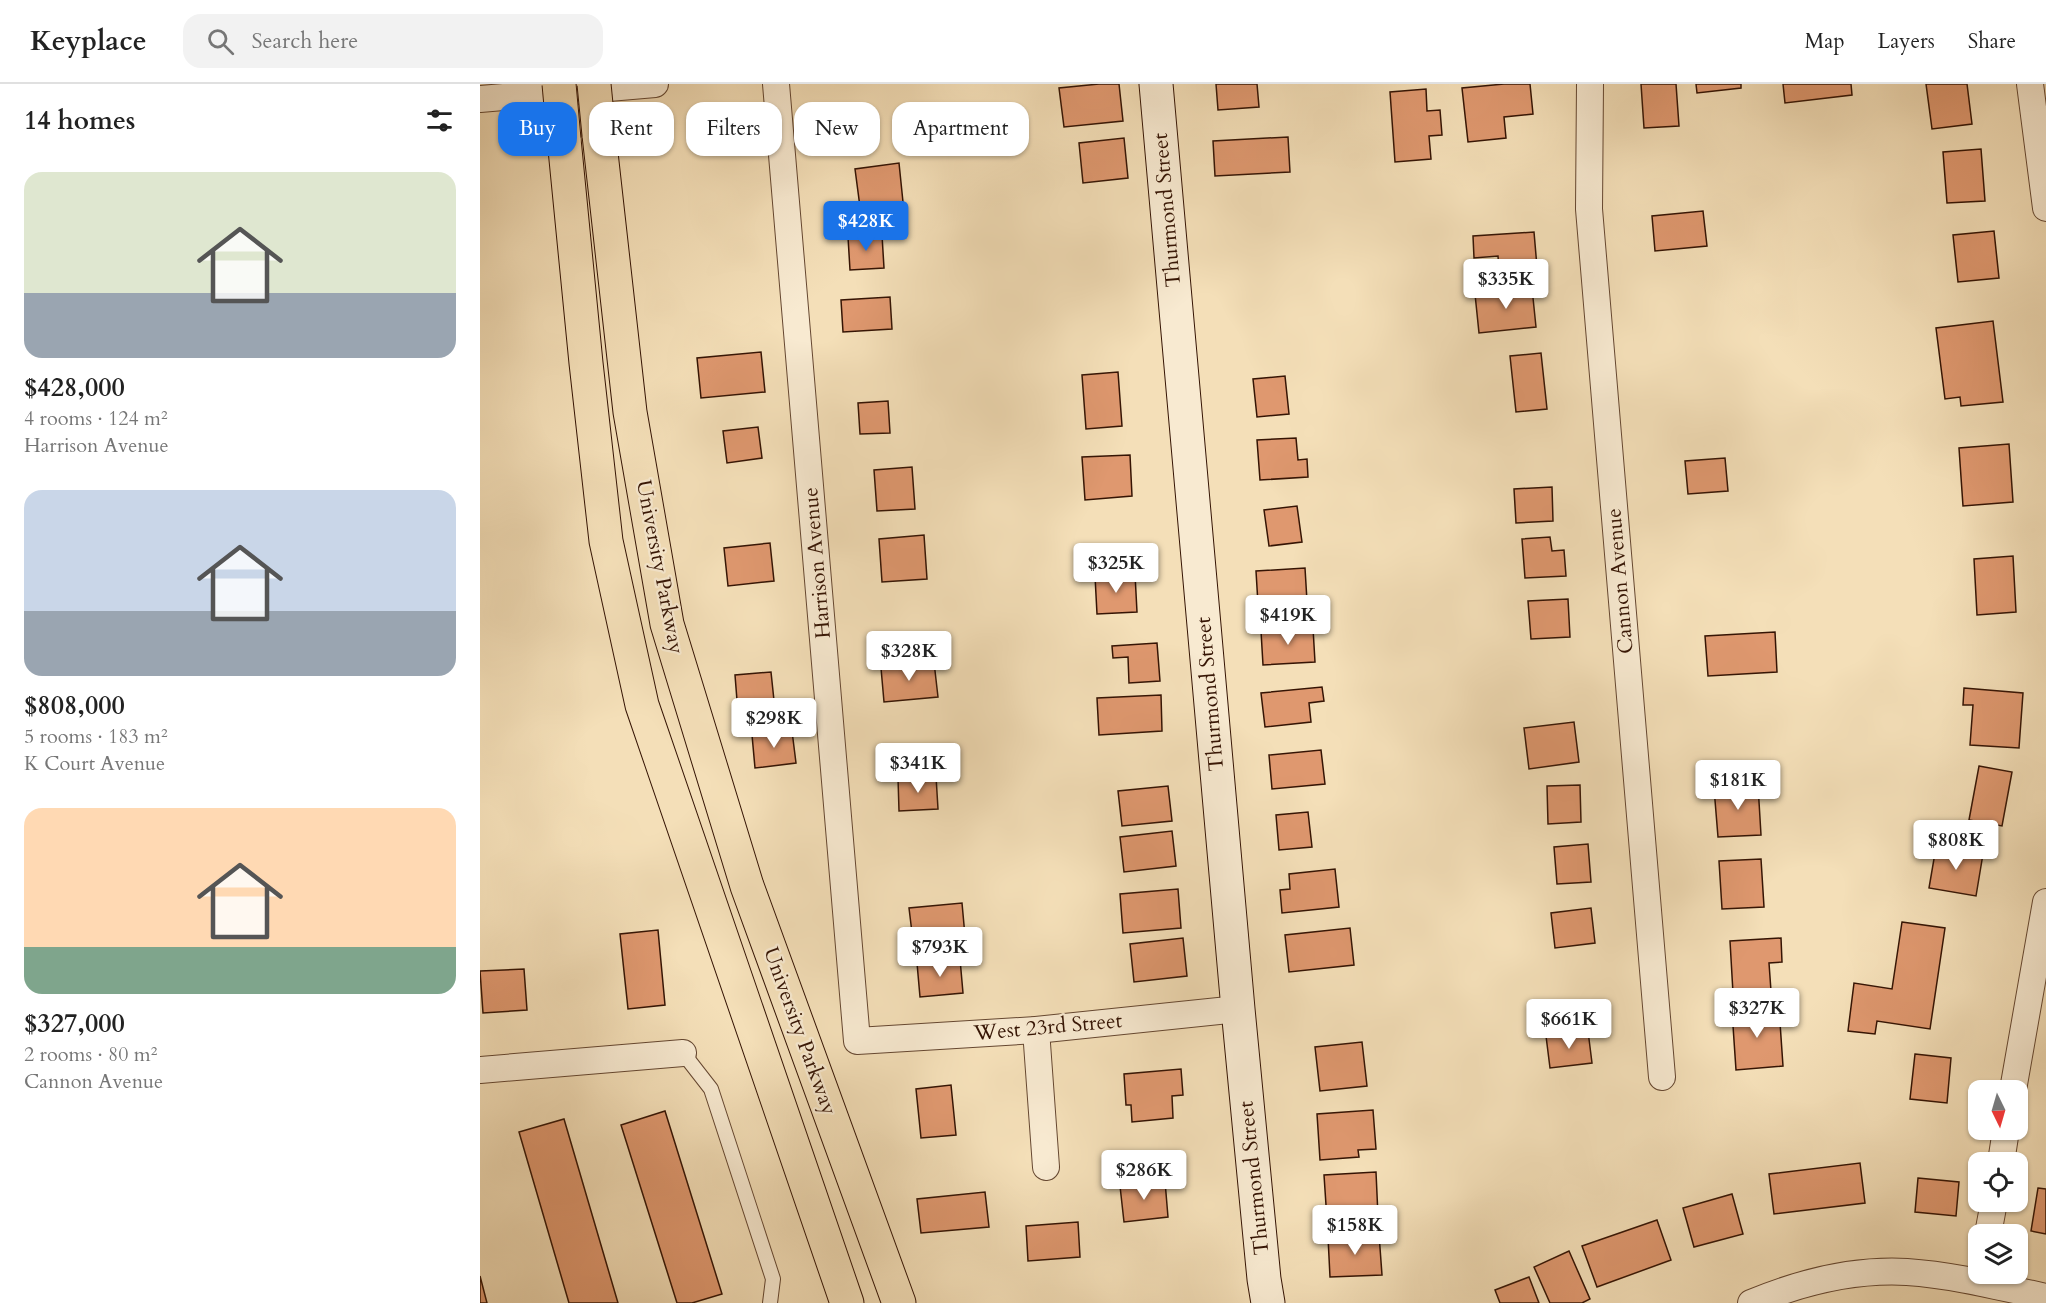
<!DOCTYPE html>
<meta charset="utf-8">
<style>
:root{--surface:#fff;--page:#f2f2f2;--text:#222;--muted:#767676;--line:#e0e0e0;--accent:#1a73e8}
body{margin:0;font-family:Cardo,serif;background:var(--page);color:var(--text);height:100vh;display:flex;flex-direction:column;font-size:22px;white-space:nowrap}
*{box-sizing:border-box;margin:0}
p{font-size:20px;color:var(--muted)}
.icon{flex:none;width:33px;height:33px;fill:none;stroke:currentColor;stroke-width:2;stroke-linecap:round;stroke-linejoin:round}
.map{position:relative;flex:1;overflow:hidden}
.sheet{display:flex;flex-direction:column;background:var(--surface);width:480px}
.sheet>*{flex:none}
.hud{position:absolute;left:18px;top:18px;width:570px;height:54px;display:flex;gap:12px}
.needle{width:39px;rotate:175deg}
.controls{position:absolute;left:1488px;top:996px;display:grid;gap:12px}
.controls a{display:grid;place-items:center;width:60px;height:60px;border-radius:12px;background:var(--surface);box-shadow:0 2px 4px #0004;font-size:30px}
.price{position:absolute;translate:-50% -51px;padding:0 14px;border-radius:6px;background:#fff;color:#222;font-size:20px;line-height:39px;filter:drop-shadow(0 2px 3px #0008)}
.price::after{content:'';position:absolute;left:50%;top:36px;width:18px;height:14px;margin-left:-9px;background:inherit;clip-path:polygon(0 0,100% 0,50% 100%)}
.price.on{background:var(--accent);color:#fff}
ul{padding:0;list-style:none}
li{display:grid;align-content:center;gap:12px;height:318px;padding:0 24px}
li span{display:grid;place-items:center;height:186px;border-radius:18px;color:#555}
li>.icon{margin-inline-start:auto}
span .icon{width:108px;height:108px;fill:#fffc;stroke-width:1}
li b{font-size:26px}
h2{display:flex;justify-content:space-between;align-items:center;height:72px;padding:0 24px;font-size:26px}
.chip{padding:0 21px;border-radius:18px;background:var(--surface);box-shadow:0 2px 4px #0004;font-size:21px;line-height:54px}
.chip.on{background:var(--accent);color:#fff}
header{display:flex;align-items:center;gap:36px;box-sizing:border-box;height:84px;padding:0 30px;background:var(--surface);border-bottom:2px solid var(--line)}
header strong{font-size:28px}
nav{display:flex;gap:33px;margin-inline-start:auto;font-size:21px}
.search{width:420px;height:54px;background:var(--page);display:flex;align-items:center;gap:15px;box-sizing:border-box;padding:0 21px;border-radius:18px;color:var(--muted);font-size:22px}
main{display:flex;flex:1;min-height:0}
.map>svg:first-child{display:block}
.building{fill:#df986f;stroke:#351404;stroke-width:1.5}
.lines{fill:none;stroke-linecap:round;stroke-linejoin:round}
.lane-casing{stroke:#654731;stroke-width:16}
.street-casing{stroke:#654731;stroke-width:28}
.secondary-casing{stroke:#351404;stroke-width:35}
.primary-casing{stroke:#351404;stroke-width:35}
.lane{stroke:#f8ead1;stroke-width:14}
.street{stroke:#f8ead1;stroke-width:26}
.secondary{stroke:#f8ead1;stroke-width:33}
.primary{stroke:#f4dfb8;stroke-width:33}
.primary-bridge-casing{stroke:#351404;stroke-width:35;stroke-linecap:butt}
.primary-bridge{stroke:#f4dfb8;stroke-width:33}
.labels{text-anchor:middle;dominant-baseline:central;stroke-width:4.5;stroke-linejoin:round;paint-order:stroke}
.street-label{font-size:21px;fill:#351404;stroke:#f8ead1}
</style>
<header>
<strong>Keyplace</strong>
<div class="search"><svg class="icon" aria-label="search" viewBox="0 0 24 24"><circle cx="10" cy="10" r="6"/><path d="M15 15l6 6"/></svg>Search here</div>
<nav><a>Map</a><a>Layers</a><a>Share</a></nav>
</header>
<main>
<section class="sheet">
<h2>14 homes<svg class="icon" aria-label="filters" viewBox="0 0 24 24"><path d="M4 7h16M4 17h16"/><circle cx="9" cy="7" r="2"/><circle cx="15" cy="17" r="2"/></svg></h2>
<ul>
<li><span style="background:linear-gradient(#dfe7d0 65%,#9aa5b1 0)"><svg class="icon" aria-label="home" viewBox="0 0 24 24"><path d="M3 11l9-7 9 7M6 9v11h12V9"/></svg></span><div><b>$428,000</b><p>4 rooms · 124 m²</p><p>Harrison Avenue</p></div></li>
<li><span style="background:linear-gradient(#c9d6e8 65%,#9aa5b1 0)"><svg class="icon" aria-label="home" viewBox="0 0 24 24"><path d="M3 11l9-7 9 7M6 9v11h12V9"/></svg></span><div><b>$808,000</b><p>5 rooms · 183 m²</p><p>K Court Avenue</p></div></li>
<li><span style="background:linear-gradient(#ffd9b3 75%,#7fa58c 0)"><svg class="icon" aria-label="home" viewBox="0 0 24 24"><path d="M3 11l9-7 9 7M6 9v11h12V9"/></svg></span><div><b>$327,000</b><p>2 rooms · 80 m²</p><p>Cannon Avenue</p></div></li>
</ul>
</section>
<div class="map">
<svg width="1566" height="1219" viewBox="0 0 1566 1219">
<rect width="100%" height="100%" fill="#f4dfb8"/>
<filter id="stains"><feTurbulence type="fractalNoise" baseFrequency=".00333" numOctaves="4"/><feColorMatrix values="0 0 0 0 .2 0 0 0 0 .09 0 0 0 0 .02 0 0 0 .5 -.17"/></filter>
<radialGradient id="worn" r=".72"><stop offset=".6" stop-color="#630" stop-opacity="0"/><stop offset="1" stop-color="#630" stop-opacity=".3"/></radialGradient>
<!-- building -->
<g class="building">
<path d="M 619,0 L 639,0 L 643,37 L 584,43 L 579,4 Z"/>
<path d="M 736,0 L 777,0 L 779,23 L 738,26 Z"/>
<path d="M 1024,0 L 1050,0 L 1053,30 L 1024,33 L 1026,54 L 988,58 L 982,4 Z"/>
<path d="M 1161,0 L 1196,0 L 1199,42 L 1164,44 Z"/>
<path d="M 1216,0 L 1261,0 L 1261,4 L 1217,9 Z"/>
<path d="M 1303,0 L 1371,0 L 1372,11 L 1305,19 Z"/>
<path d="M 1446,0 L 1487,0 L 1492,40 L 1452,45 Z"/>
<path d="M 946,5 L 947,27 L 960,26 L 962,51 L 949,52 L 951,75 L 915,78 L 910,8 Z"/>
<path d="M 808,53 L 810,88 L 735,92 L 733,57 Z"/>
<path d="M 644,54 L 648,94 L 603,99 L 599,59 Z"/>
<path d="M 1501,65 L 1505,117 L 1467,119 L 1463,68 Z"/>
<path d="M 419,79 L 423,118 L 380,123 L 375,85 Z"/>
<path d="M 1223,127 L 1227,162 L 1175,167 L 1172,132 Z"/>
<path d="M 1514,147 L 1519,194 L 1478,198 L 1473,151 Z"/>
<path d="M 1054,148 L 1057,183 L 1019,186 L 1018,172 L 994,174 L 993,152 Z"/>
<path d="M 402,151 L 404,184 L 370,186 L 368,153 Z"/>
<path d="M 1052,204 L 1056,243 L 999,249 L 995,210 Z"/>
<path d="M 410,213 L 412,245 L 363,248 L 361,216 Z"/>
<path d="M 1513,237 L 1523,318 L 1481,322 L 1480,313 L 1465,315 L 1456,244 Z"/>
<path d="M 281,268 L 285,308 L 221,314 L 217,274 Z"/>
<path d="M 1061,269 L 1067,325 L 1036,328 L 1030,272 Z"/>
<path d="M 638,288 L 642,342 L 606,345 L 602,291 Z"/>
<path d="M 805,292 L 809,330 L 777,333 L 773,295 Z"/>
<path d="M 408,317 L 410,349 L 380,350 L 378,319 Z"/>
<path d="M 278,343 L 282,374 L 247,379 L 243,347 Z"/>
<path d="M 816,354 L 818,376 L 827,375 L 828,393 L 780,396 L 777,356 Z"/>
<path d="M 1529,360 L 1533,418 L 1483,422 L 1479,364 Z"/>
<path d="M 650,371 L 652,412 L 605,416 L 602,373 Z"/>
<path d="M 1245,374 L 1248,407 L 1208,410 L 1205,377 Z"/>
<path d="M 432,383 L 435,425 L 397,427 L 394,386 Z"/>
<path d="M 1072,403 L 1073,437 L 1036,439 L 1034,405 Z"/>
<path d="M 817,422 L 822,458 L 789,462 L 784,426 Z"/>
<path d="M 444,451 L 447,495 L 402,498 L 399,455 Z"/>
<path d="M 1070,453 L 1072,467 L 1084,466 L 1086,492 L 1045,494 L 1042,455 Z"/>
<path d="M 290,459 L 294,497 L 248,502 L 244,464 Z"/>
<path d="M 1533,472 L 1536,528 L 1497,531 L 1494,475 Z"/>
<path d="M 825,484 L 827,517 L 778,520 L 776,487 Z"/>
<path d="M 655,490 L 657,528 L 617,530 L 615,492 Z"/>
<path d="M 1088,515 L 1090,553 L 1051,555 L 1048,517 Z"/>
<path d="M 833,544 L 835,578 L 783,581 L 781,547 Z"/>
<path d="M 1295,548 L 1297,588 L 1228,592 L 1225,552 Z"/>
<path d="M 677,559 L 680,597 L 649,599 L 648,573 L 633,574 L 632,562 Z"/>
<path d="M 454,578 L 458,613 L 404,618 L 401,584 Z"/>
<path d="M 291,588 L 295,626 L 258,629 L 255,591 Z"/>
<path d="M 842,603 L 844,617 L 829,619 L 831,638 L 785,643 L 781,609 Z"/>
<path d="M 1484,604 L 1543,609 L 1539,664 L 1490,661 L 1493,621 L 1483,621 Z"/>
<path d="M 681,611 L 682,647 L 619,651 L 617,614 Z"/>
<path d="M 1094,638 L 1099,678 L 1049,685 L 1044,644 Z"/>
<path d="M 312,647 L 316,679 L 275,684 L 272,651 Z"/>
<path d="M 841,666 L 845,700 L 792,705 L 789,671 Z"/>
<path d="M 1499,682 L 1532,688 L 1522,742 L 1489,736 Z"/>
<path d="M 456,692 L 458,725 L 419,727 L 418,694 Z"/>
<path d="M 1100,701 L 1101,738 L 1068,740 L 1067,702 Z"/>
<path d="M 1278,701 L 1281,751 L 1238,753 L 1234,704 Z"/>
<path d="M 688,702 L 692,737 L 642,742 L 638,707 Z"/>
<path d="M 828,728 L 832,763 L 799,766 L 796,731 Z"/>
<path d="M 692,747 L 696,782 L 644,788 L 640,753 Z"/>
<path d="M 1108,760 L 1111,798 L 1077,800 L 1074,763 Z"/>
<path d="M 1456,763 L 1503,770 L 1496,812 L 1449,804 Z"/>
<path d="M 1281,775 L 1284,823 L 1242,825 L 1239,777 Z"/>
<path d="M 855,785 L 859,823 L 802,829 L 800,806 L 810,805 L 809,790 Z"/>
<path d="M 698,805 L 701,844 L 643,849 L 640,810 Z"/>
<path d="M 482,819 L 485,852 L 433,857 L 429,824 Z"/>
<path d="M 1111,824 L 1115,859 L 1075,864 L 1071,829 Z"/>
<path d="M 1422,838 L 1465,844 L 1450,945 L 1397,937 L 1395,950 L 1368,947 L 1374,899 L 1412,905 Z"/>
<path d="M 870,844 L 874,881 L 809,888 L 805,851 Z"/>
<path d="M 178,846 L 185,921 L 148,925 L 140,850 Z"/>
<path d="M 703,854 L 707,892 L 654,898 L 650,860 Z"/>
<path d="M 1301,854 L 1302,878 L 1289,879 L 1291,907 L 1253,909 L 1250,857 Z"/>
<path d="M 480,875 L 483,909 L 440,913 L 437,879 Z"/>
<path d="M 44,885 L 47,926 L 3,929 L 0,887 Z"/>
<path d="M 1299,924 L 1303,982 L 1256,986 L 1252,927 Z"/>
<path d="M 1108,947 L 1112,979 L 1070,984 L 1066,952 Z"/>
<path d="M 882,958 L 887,1002 L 840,1007 L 835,963 Z"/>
<path d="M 1435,970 L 1471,974 L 1467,1019 L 1430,1015 Z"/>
<path d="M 701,985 L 703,1011 L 692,1012 L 693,1034 L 652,1038 L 651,1021 L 646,1021 L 644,990 Z"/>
<path d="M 471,1001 L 476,1051 L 441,1054 L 436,1005 Z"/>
<path d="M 893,1026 L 896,1065 L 878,1066 L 879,1073 L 840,1076 L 837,1030 Z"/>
<path d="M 185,1027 L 242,1210 L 212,1219 L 197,1219 L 141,1041 Z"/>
<path d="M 84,1035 L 138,1219 L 89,1219 L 39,1048 Z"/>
<path d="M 1380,1079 L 1385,1119 L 1294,1130 L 1289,1090 Z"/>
<path d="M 896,1088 L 898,1132 L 847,1136 L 844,1091 Z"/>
<path d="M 1438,1094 L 1479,1098 L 1476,1132 L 1435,1128 Z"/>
<path d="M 685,1097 L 688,1133 L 644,1138 L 640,1102 Z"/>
<path d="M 1558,1104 L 1566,1105 L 1566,1150 L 1551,1147 Z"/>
<path d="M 505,1108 L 509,1143 L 441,1149 L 437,1115 Z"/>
<path d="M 1252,1110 L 1263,1150 L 1214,1163 L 1203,1124 Z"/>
<path d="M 1177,1136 L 1191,1176 L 1117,1203 L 1102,1162 Z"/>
<path d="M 598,1138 L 600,1173 L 548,1177 L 546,1142 Z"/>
<path d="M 899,1150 L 902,1191 L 850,1193 L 848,1153 Z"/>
<path d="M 1089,1167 L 1110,1215 L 1102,1219 L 1070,1219 L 1054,1183 Z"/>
<path d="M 0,1192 L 7,1219 L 0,1219 Z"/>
<path d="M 1049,1193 L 1059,1219 L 1020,1219 L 1015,1206 Z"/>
</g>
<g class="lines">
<!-- lane casing -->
<g class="lane-casing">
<path id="lane" d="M 203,969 L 231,1005 L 293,1195 L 290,1219"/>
</g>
<!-- street casing -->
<g class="street-casing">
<g id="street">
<path d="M 296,0 L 377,957 L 556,946 L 758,925"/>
<path d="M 1110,0 L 1109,125 L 1182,993"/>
<path d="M 1550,0 L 1566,124"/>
<path d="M 0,15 L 175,0"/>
<path d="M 556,946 L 566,1083"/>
<path d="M 0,986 L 203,969"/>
<path d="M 1533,1006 L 1566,818"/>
<path d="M 1521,1078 L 1526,1046"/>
<path d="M 1508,1150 L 1514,1118"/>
<path d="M 1271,1219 C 1319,1199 1374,1185 1427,1188 C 1473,1191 1520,1203 1566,1213"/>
</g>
</g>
<!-- secondary casing -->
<g class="secondary-casing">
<path id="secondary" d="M 676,0 L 758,925 L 784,1195 L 788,1219"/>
</g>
<!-- primary casing -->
<g class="primary-casing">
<g id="primary">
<path d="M 119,51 L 150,328 L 187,540 L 267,802 L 419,1219"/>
<path d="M 84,55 L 106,279 L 126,457 L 162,621 L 367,1219"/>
</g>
</g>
<!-- lane -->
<use href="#lane" class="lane"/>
<!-- street -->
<use href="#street" class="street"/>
<!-- secondary -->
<use href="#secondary" class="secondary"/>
<!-- primary -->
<use href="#primary" class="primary"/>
<!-- primary-bridge casing -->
<g class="primary-bridge-casing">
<g id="primary-bridge">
<path d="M 79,0 L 84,55"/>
<path d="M 114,0 L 119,51"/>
</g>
</g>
<!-- primary-bridge -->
<use href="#primary-bridge" class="primary-bridge"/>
</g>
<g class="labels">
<!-- street labels -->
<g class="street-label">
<text transform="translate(687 126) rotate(-95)">Thurmond Street</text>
<text transform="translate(337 479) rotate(-95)">Harrison Avenue</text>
<text transform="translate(180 483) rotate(79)">University Parkway</text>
<text transform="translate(1140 497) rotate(-95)">Cannon Avenue</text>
<text transform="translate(730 610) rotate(-95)">Thurmond Street</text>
<text transform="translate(568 943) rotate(-5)">West 23rd Street</text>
<text transform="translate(320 947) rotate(70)">University Parkway</text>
<text transform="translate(774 1094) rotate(-96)">Thurmond Street</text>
</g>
</g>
<rect width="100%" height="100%" filter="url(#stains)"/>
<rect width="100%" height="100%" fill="url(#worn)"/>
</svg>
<div class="controls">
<a><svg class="needle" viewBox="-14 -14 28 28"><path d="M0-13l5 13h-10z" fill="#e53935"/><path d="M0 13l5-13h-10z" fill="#767676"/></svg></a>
<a><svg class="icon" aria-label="locate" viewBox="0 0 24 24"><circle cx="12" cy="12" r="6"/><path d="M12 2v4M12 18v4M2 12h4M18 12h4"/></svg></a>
<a><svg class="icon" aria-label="layers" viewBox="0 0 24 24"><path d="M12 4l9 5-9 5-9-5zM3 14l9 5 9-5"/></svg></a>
</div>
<b class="price on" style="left:386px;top:168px">$428K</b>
<b class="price" style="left:1026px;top:226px">$335K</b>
<b class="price" style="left:636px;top:510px">$325K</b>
<b class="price" style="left:808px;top:562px">$419K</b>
<b class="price" style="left:429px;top:598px">$328K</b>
<b class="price" style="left:294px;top:665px">$298K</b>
<b class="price" style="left:438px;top:710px">$341K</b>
<b class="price" style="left:1258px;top:727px">$181K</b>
<b class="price" style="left:1476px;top:787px">$808K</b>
<b class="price" style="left:460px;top:894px">$793K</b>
<b class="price" style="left:1277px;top:955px">$327K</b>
<b class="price" style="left:1089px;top:966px">$661K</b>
<b class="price" style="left:664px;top:1117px">$286K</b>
<b class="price" style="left:875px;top:1172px">$158K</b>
<div class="hud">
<a class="chip on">Buy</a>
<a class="chip">Rent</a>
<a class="chip">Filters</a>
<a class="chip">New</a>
<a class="chip">Apartment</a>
</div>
</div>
</main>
